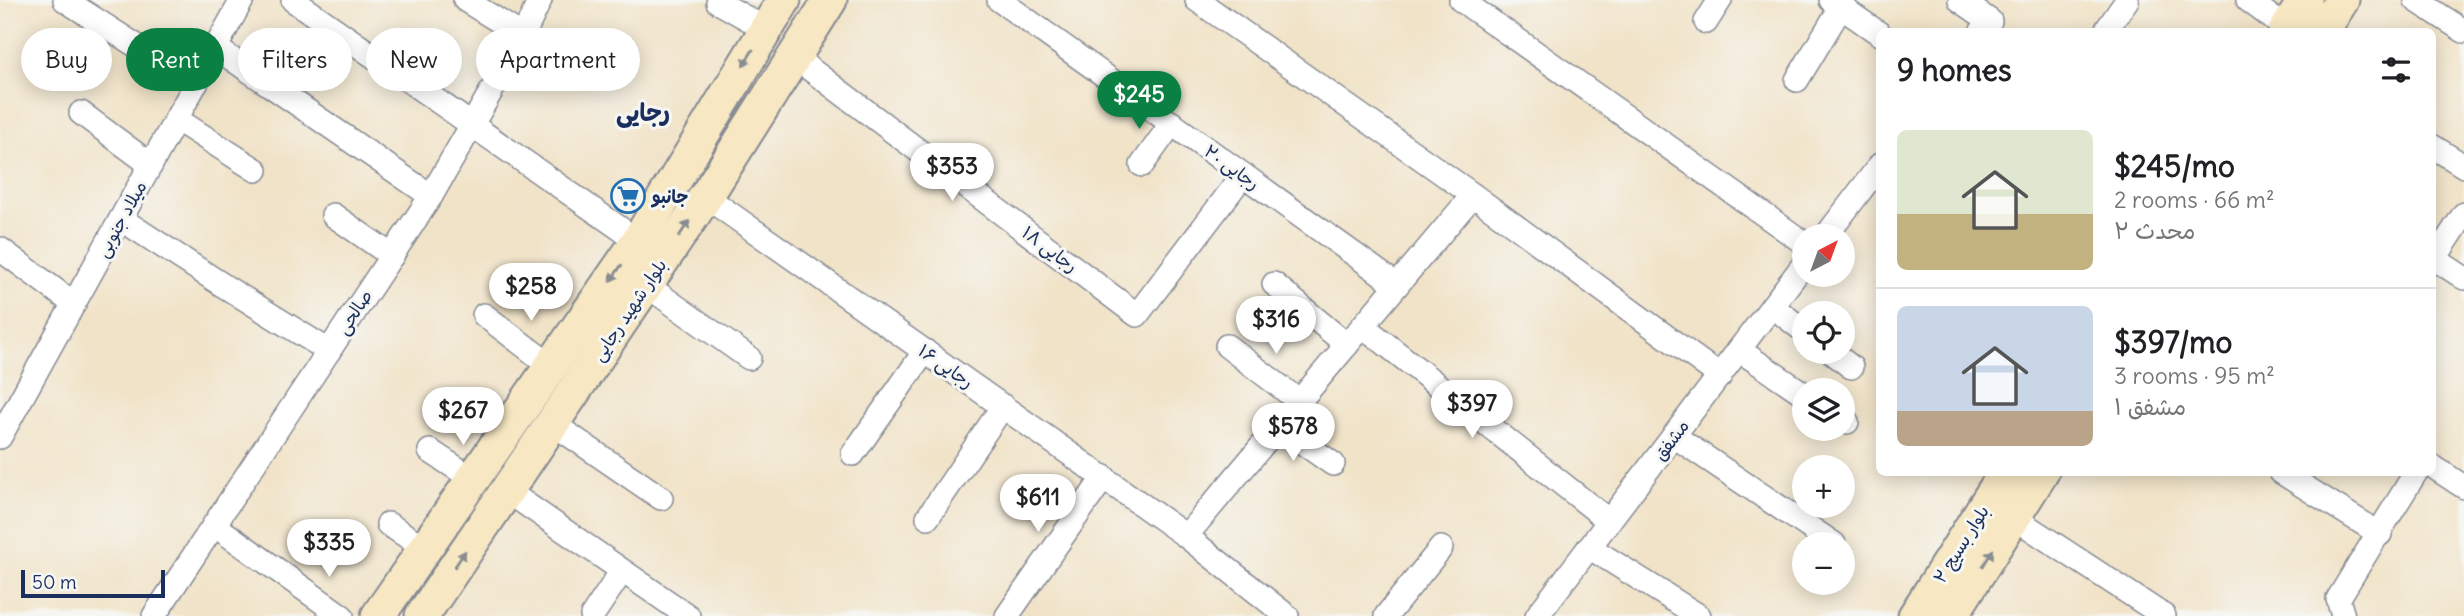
<!DOCTYPE html>
<meta charset="utf-8">
<style>
:root{--surface:#fff;--page:#f6f6f6;--text:#202124;--muted:#757577;--line:#e0e0e0;--accent:#0b8043}
body{margin:0;font-family:Delius,"Playpen Sans Arabic",sans-serif;background:var(--page);color:var(--text);height:100vh;display:flex;flex-direction:column;font-size:26px;white-space:nowrap}
*{box-sizing:border-box;margin:0}
p{font-size:23px;color:var(--muted)}
.icon{flex:none;width:38px;height:38px;fill:none;stroke:currentColor;stroke-width:2;stroke-linecap:round;stroke-linejoin:round}
.map{position:relative;flex:1;overflow:hidden}
.side{position:absolute;left:1876px;top:28px;width:560px;height:448px;display:flex;flex-direction:column;background:var(--surface);border-radius:10px;box-shadow:0 4px 18px #0003}
.side>*{flex:none}
.top-card{position:absolute;left:21px;top:28px;width:665px;height:63px;display:flex;gap:14px}
.needle{width:46px;rotate:41deg}
.controls{position:absolute;left:1792px;top:224px;display:grid;gap:14px}
.controls a{display:grid;place-items:center;width:63px;height:63px;border-radius:50%;background:var(--surface);box-shadow:0 4px 18px #0003;font-size:35px}
.scale{position:absolute;left:21px;bottom:18px;width:144px;box-sizing:border-box;padding-left:7px;border:4px solid #1b2f5e;border-top:0;font-size:19px;line-height:24px;white-space:nowrap;color:#1b2f5e;-webkit-text-stroke:5px #f6f6f2;paint-order:stroke}
.price{position:absolute;translate:-50% -60px;padding:0 16px;border-radius:24px;background:#fff;color:#222;font-size:23px;line-height:46px;filter:drop-shadow(0 2px 4px #0008)}
.price::after{content:'';position:absolute;left:50%;top:42px;width:21px;height:16px;margin-left:-10px;background:inherit;clip-path:polygon(0 0,100% 0,50% 100%)}
.price.active{background:var(--accent);color:#fff}
ul{padding:0;list-style:none}
li{display:flex;align-items:center;gap:21px;height:175px;padding:0 21px}
li+li{border-top:2px solid var(--line)}
li span{display:grid;place-items:center;flex:none;width:196px;height:140px;border-radius:10px;color:#555}
li>.icon{margin-inline-start:auto}
span .icon{width:84px;height:84px;fill:#fffc;stroke-width:1}
li b{font-size:30px}
h2{display:flex;justify-content:space-between;align-items:center;height:84px;padding:0 21px;font-size:30px}
.tag{padding:0 24px;border-radius:32px;background:var(--surface);box-shadow:0 4px 18px #0003;font-size:24px;line-height:63px}
.tag.active{background:var(--accent);color:#fff}
.map>svg:first-child{display:block}
.lines{fill:none;stroke-linecap:round;stroke-linejoin:round}
.street-casing{stroke:#868993;stroke-width:26}
.secondary-casing{stroke:#868993;stroke-width:37}
.street{stroke:#fff;stroke-width:23}
.secondary{stroke:#f7e8c3;stroke-width:33}
.oneway{fill:#898c90}
.labels{text-anchor:middle;dominant-baseline:central;stroke-width:6;stroke-linejoin:round;paint-order:stroke}
.street-label{font-size:18px;fill:#1b2f5e;stroke:#f6f6f2}
.poi-label{font-size:18px;font-weight:bold;fill:#1b2f5e;stroke:#f6f6f2;text-anchor:start}
.district-label{font-size:24px;font-weight:bold;fill:#1b2f5e;stroke:#f6f6f2}
</style>
<div class="map">
<svg width="2464" height="616" viewBox="0 0 2464 616">
<rect width="100%" height="100%" fill="#f6f6f2"/>
<filter id="ink" filterUnits="userSpaceOnUse"><feTurbulence type="fractalNoise" baseFrequency=".0143" numOctaves="2"/><feDisplacementMap in="SourceGraphic" scale="14" xChannelSelector="R" yChannelSelector="G"/><feConvolveMatrix kernelMatrix="1 2 1 2 8 2 1 2 1" color-interpolation-filters="sRGB"/></filter>
<filter id="wash" filterUnits="userSpaceOnUse"><feTurbulence type="fractalNoise" baseFrequency=".00686" numOctaves="4" result="noise"/><feDisplacementMap in="SourceGraphic" scale="28" xChannelSelector="R" yChannelSelector="G"/><feGaussianBlur stdDeviation="1.57" result="paint"/><feColorMatrix in="noise" values="0 0 0 0 0 0 0 0 0 0 0 0 0 0 0 0 0 1.4 0 .05"/><feComposite in="paint" operator="in"/></filter>
<g filter="url(#wash)">
<rect width="100%" height="100%" fill="#f1e3c8"/>
</g>
<g filter="url(#ink)">
<g class="lines">
<!-- street casing -->
<g class="street-casing">
<g id="street">
<path d="M 65,0 L 196,84"/>
<path d="M 293,0 L 638,241"/>
<path d="M 465,0 L 523,36"/>
<path d="M 999,0 L 1397,285"/>
<path d="M 1197,0 L 1473,195 L 1720,376"/>
<path d="M 1461,0 L 1804,243"/>
<path d="M 1831,0 L 1880,34"/>
<path d="M 1960,0 L 1990,21 L 1981,32"/>
<path d="M 2248,0 L 2287,29"/>
<path d="M 2416,0 L 2464,31"/>
<path d="M 718,2 L 766,29"/>
<path d="M 1706,22 L 1720,0"/>
<path d="M 2105,32 L 2127,0"/>
<path d="M 216,48 L 431,196"/>
<path d="M 794,57 L 1137,315 L 1243,175"/>
<path d="M 1797,80 L 1841,7"/>
<path d="M 81,113 L 151,165"/>
<path d="M 176,119 L 256,170"/>
<path d="M 2432,146 L 2464,166"/>
<path d="M 1142,165 L 1172,123"/>
<path d="M 705,196 L 1186,536 L 1287,616"/>
<path d="M 333,215 L 392,256"/>
<path d="M 121,219 L 224,286 L 329,351"/>
<path d="M 1826,236 L 1880,165"/>
<path d="M 0,249 L 74,304"/>
<path d="M 2435,259 L 2464,278"/>
<path d="M 2432,263 L 2464,214"/>
<path d="M 1274,284 L 1347,345"/>
<path d="M 646,285 L 749,358"/>
<path d="M 1772,306 L 1804,331"/>
<path d="M 484,315 L 551,366"/>
<path d="M 1363,326 L 1609,521"/>
<path d="M 1227,346 L 1299,401"/>
<path d="M 1739,350 L 1804,394"/>
<path d="M 1832,352 L 1851,367"/>
<path d="M 1843,419 L 1847,422"/>
<path d="M 552,423 L 661,498"/>
<path d="M 1279,426 L 1333,464"/>
<path d="M 1674,436 L 1834,544"/>
<path d="M 0,437 L 242,0"/>
<path d="M 430,451 L 473,479"/>
<path d="M 853,454 L 925,351"/>
<path d="M 2432,466 L 2464,487"/>
<path d="M 2281,472 L 2380,534"/>
<path d="M 507,491 L 688,616"/>
<path d="M 928,517 L 1003,406"/>
<path d="M 2013,517 L 2164,616"/>
<path d="M 388,524 L 425,548"/>
<path d="M 214,525 L 342,616"/>
<path d="M 1186,536 L 1473,195"/>
<path d="M 1589,547 L 1699,616"/>
<path d="M 154,616 L 431,196 L 523,36 L 540,0"/>
<path d="M 592,616 L 622,571"/>
<path d="M 1007,616 L 1104,477"/>
<path d="M 1386,616 L 1441,548"/>
<path d="M 1537,616 L 1804,264"/>
<path d="M 2343,616 L 2338,599 L 2416,472"/>
</g>
</g>
<!-- secondary casing -->
<g class="secondary-casing">
<g id="secondary">
<path d="M 2285,32 L 2305,0"/>
<path d="M 2322,32 L 2342,0"/>
<path d="M 378,616 L 638,241 L 784,0"/>
<path d="M 422,616 L 710,190 L 830,0"/>
<path d="M 1915,616 L 2006,472"/>
<path d="M 1951,616 L 2042,472"/>
</g>
</g>
<!-- street -->
<use href="#street" class="street"/>
<!-- secondary -->
<use href="#secondary" class="secondary"/>
</g>
<!-- one-way arrows -->
<defs><path id="oneway-solid" d="M-6-.8H1V-3.2L6.5 0L1 3.2V.8H-6Z" transform="scale(1.75)"/></defs>
<g class="oneway">
<use href="#oneway-solid" transform="translate(748 58) rotate(121)"/>
<use href="#oneway-solid" transform="translate(684 229) rotate(-56)"/>
<use href="#oneway-solid" transform="translate(616 273) rotate(125)"/>
<use href="#oneway-solid" transform="translate(1988 558) rotate(-58)"/>
<use href="#oneway-solid" transform="translate(460 559) rotate(-56)"/>
</g>
</g>
<!-- icons -->
<defs>
<g id="supermarket-ring" transform="scale(1.75)"><circle r="9.5" fill="#f6f6f2" stroke="#1f6fb2" stroke-width="1.5"/><path d="M-6-5.5h2.5l.6 2H6L4.5 2H-2.5L-4.4-4H-6ZM-1.5 3.2a1.3 1.3 0 1 0 .1 0ZM3 3.2a1.3 1.3 0 1 0 .1 0Z" fill="#1f6fb2"/></g>
</defs>
<g fill-rule="evenodd">
<use href="#supermarket-ring" x="628" y="196"/>
</g>
<g class="labels">
<!-- street labels -->
<g class="street-label">
<text transform="translate(1232 167) rotate(36)">رجایی ۲۰</text>
<text transform="translate(121 219) rotate(-61)">میلاد جنوبی</text>
<text transform="translate(1050 249) rotate(37)">رجایی ۱۸</text>
<text transform="translate(629 310) rotate(-56)">بلوار شهید رجایی</text>
<text transform="translate(354 312) rotate(-57)">صالحی</text>
<text transform="translate(946 366) rotate(35)">رجایی ۱۶</text>
<text transform="translate(1671 440) rotate(-53)">مشفق</text>
<text transform="translate(1961 544) rotate(-58)">بلوار بسیج ۲</text>
</g>
<!-- poi labels -->
<g class="poi-label">
<text x="652" y="196">جانبو</text>
</g>
<!-- district labels -->
<g class="district-label">
<text x="643" y="112">رجایی</text>
</g>
</g>
</svg>
<div class="controls">
<a><svg class="needle" viewBox="-14 -14 28 28"><path d="M0-13l5 13h-10z" fill="#e53935"/><path d="M0 13l5-13h-10z" fill="#757577"/></svg></a>
<a><svg class="icon" aria-label="locate" viewBox="0 0 24 24"><circle cx="12" cy="12" r="6"/><path d="M12 2v4M12 18v4M2 12h4M18 12h4"/></svg></a>
<a><svg class="icon" aria-label="layers" viewBox="0 0 24 24"><path d="M12 4l9 5-9 5-9-5zM3 14l9 5 9-5"/></svg></a>
<a>+</a>
<a>−</a>
</div>
<div class="scale">50 m</div>
<b class="price active" style="left:1139px;top:131px">$245</b>
<b class="price" style="left:952px;top:203px">$353</b>
<b class="price" style="left:531px;top:323px">$258</b>
<b class="price" style="left:1276px;top:356px">$316</b>
<b class="price" style="left:1472px;top:440px">$397</b>
<b class="price" style="left:463px;top:447px">$267</b>
<b class="price" style="left:1293px;top:463px">$578</b>
<b class="price" style="left:1038px;top:534px">$611</b>
<b class="price" style="left:329px;top:579px">$335</b>
<div class="top-card">
<a class="tag">Buy</a>
<a class="tag active">Rent</a>
<a class="tag">Filters</a>
<a class="tag">New</a>
<a class="tag">Apartment</a>
</div>
<section class="side">
<h2>9 homes<svg class="icon" aria-label="filters" viewBox="0 0 24 24"><path d="M4 7h16M4 17h16"/><circle cx="9" cy="7" r="2"/><circle cx="15" cy="17" r="2"/></svg></h2>
<ul>
<li><span style="background:linear-gradient(#dfe7d0 60%,#c2b280 0)"><svg class="icon" aria-label="home" viewBox="0 0 24 24"><path d="M3 11l9-7 9 7M6 9v11h12V9"/></svg></span><div><b>$245/mo</b><p>2 rooms · 66 m²</p><p>محدث ۲</p></div></li>
<li><span style="background:linear-gradient(#c9d6e8 75%,#b9a48a 0)"><svg class="icon" aria-label="home" viewBox="0 0 24 24"><path d="M3 11l9-7 9 7M6 9v11h12V9"/></svg></span><div><b>$397/mo</b><p>3 rooms · 95 m²</p><p>مشفق ۱</p></div></li>
</ul>
</section>
</div>
